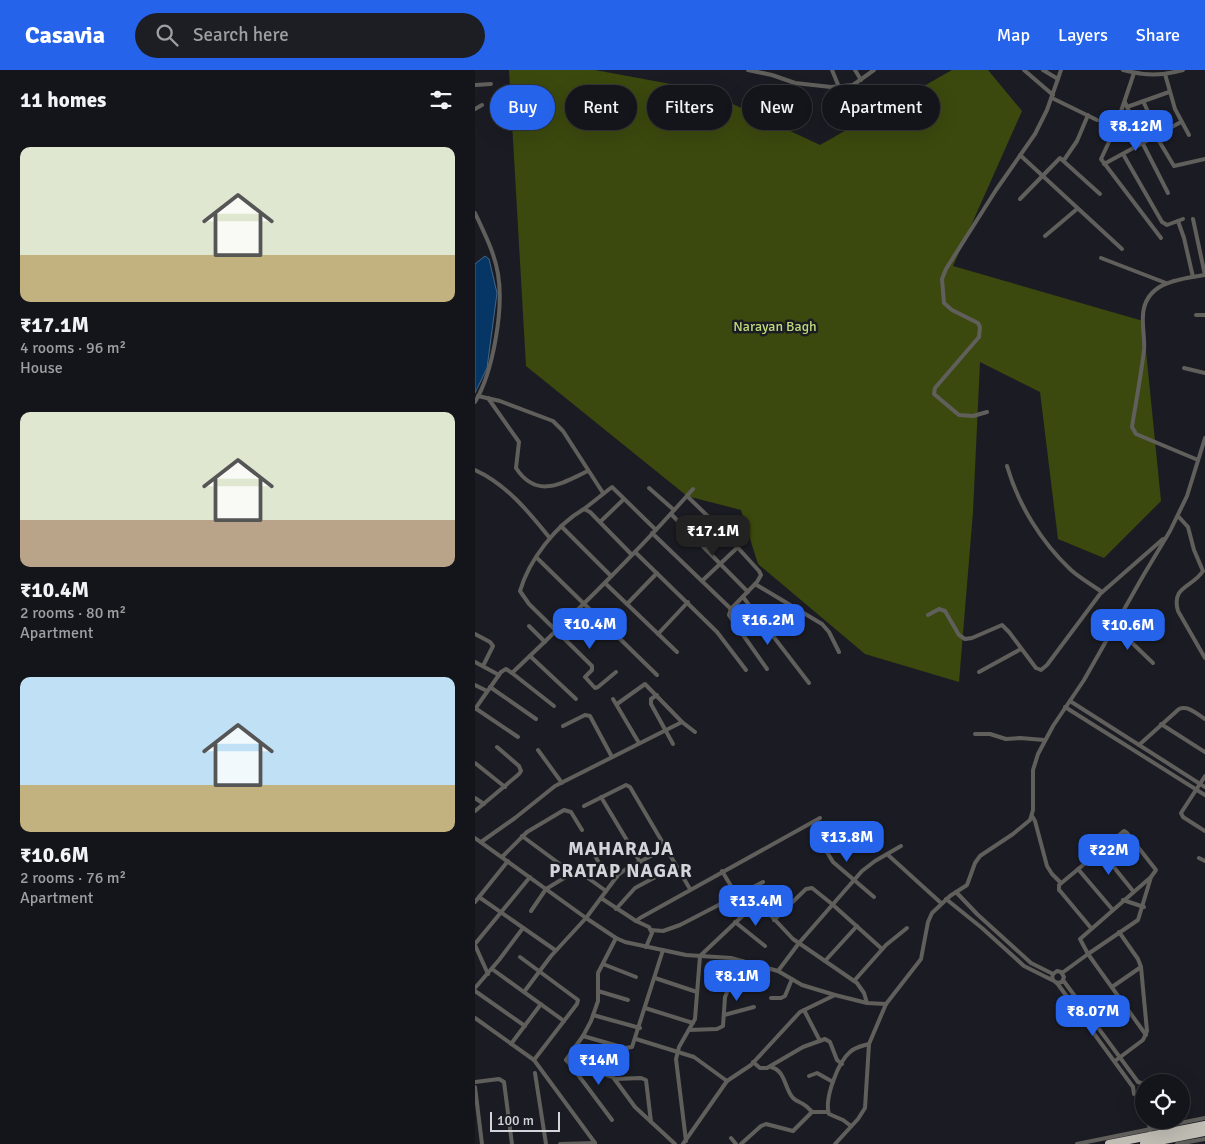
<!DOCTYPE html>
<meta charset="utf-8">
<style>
:root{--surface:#14151a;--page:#1d1e23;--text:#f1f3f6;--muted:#9d9fa2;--line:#333439;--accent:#2563eb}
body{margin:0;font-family:Signika,sans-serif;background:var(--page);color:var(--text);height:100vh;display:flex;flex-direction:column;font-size:19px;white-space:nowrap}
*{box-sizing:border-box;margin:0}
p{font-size:16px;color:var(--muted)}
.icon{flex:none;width:28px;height:28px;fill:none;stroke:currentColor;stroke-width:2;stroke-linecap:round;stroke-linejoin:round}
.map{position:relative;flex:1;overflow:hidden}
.side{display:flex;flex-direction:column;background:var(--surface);width:475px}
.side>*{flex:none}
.guide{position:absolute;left:15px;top:15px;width:475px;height:45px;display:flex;gap:10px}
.controls{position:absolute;left:660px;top:1004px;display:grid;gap:10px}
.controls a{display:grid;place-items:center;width:55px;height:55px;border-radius:50%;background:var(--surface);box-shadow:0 5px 20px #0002,0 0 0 1px var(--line);font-size:25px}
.scale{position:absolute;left:15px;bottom:12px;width:70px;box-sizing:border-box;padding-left:5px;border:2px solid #d4d5da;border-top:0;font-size:14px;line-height:18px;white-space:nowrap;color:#d4d5da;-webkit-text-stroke:4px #1b1c23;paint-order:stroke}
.price{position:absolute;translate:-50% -42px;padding:0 11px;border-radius:10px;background:var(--accent);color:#fff;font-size:16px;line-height:32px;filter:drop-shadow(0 1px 2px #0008)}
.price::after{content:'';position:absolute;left:50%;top:30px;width:15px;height:11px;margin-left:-8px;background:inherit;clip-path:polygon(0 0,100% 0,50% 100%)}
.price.current{background:#222;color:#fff}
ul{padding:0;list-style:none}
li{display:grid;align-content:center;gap:10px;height:265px;padding:0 20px}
li span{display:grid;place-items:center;height:155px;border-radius:10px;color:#555}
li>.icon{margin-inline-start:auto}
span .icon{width:90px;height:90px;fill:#fffc;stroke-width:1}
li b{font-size:21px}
h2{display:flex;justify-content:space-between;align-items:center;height:60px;padding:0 20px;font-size:21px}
.tag{padding:0 18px;border-radius:22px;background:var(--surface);box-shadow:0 5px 20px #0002,0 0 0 1px var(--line);font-size:18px;line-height:45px}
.tag.current{background:var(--accent);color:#fff}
header{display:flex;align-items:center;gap:30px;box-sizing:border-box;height:70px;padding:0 25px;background:var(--accent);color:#fff}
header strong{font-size:24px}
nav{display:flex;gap:28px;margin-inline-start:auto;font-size:18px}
.search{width:350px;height:45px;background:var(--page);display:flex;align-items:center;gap:12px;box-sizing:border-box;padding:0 18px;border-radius:28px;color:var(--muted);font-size:19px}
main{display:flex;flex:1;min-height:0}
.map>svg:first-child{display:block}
.green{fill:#3b490e}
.water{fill:#063665;stroke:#468}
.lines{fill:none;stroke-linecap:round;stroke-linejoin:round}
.street{stroke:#605f5b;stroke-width:4}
.highway{stroke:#c0bdb4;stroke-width:8}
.labels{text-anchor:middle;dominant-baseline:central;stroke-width:5;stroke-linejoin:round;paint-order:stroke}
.park-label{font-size:14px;fill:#bfdb7b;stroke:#1b1c23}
.district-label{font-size:19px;font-weight:bold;letter-spacing:1px;fill:#d4d5da;stroke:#1b1c23}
</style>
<header>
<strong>Casavia</strong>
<div class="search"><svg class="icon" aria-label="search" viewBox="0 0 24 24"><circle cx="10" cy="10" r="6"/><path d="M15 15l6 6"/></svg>Search here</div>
<nav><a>Map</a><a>Layers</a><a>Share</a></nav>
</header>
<main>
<section class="side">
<h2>11 homes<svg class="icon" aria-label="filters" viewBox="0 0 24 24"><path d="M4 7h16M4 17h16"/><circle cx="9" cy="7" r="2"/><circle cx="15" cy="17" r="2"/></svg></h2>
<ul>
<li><span style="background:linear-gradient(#dfe7d0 70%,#c2b280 0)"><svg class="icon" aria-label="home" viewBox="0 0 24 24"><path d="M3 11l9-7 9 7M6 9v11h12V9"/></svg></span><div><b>₹17.1M</b><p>4 rooms · 96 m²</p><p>House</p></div></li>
<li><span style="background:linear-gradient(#dfe7d0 70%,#b9a48a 0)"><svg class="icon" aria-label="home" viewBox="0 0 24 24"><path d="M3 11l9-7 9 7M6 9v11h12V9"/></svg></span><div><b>₹10.4M</b><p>2 rooms · 80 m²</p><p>Apartment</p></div></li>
<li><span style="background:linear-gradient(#bfe0f5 70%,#c2b280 0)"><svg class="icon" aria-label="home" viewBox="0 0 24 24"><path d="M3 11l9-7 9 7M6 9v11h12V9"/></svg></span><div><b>₹10.6M</b><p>2 rooms · 76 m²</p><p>Apartment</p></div></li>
</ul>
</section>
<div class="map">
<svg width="730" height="1074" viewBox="0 0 730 1074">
<rect width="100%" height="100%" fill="#1b1c23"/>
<!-- green -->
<path class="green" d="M 34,0 L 120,0 L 228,20 L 345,75 L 477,0 L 513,0 L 547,41 L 478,196 L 668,251 L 686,431 L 629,488 L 583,469 L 565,322 L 505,292 L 498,442 L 484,612 L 390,584 L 283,494 L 266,440 L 212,426 L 51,296 Z"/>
<!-- water -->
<path class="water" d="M 10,186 L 14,189 L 22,223 L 12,298 L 0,323 L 0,194 Z"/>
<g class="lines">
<!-- street -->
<g class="street">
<path d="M 273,0 L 297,5 L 320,13 L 356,17 L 378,15 L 399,0"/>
<path d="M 357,0 L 364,17"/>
<path d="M 380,0 L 386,10"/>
<path d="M 549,0 L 578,25"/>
<path d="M 568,0 L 583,9"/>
<path d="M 648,0 C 672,6 685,6 708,0"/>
<path d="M 659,3 L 640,59 L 626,89 L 686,168"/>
<path d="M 690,4 L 700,39 L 714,65"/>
<path d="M 0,15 L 16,14"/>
<path d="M 577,28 L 622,50"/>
<path d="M 668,31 L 684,65"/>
<path d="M 650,32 L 668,74 L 693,123"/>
<path d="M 652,37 L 694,22"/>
<path d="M 0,39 L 7,35"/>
<path d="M 681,66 L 699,96 L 730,89"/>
<path d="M 648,84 L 687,152 L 692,155 L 708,149"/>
<path d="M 545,85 L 647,179"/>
<path d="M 589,90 L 602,71 L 613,45"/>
<path d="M 629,94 L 706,52"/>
<path d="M 545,129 L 585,88 L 625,124"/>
<path d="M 0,143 C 9,162 20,184 23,204 C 29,239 18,302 0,332"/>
<path d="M 718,149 L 730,205"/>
<path d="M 703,151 L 709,168 L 718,207"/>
<path d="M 570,166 L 602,139"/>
<path d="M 626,188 L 691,213"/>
<path d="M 721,245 L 730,245"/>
<path d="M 709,298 L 730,303"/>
<path d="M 3,326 L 25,331 L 78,351 L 88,361 L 128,423"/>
<path d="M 13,328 L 44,372 L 41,398 C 62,430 87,413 113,401"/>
<path d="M 512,342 L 498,346 L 484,345 L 459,324 L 460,318 L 504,267 L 505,257 L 503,253 L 477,240 L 469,233 L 467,209 L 471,199 L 521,120 L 560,64 L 572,40 L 586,0"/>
<path d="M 723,390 L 661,364 L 657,357 C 661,331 666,306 669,280 C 670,268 667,257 668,245 C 670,212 704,209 730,205"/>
<path d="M 532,396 C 543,434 566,472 596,500 C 605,508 617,515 627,522"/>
<path d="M 0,400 C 31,414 53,441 74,467"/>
<path d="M 174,418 L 199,440"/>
<path d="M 212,426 L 245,458 L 284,501 L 286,505 L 282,512 L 256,539 L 254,545 L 292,599"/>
<path d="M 109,439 L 137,417 L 181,460"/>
<path d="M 196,444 L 273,522"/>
<path d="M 703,446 L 713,457 L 719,480 L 728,501 C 717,518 696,516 703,541 L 730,588"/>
<path d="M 125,452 L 149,429"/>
<path d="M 86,456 L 136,506"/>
<path d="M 177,463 L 256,539"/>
<path d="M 160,482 L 242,562 L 271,600"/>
<path d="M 62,488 L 182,605"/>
<path d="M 227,511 L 263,477"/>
<path d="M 130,513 L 202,582"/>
<path d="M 280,514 L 347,554 L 354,562 L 364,582"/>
<path d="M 268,527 L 334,613"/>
<path d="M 152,534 L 182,503"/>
<path d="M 453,545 L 464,539 L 470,541 L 484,565 L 490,569 L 497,568 L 527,555 L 534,562 L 561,598 L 566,600 L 572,595 L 625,524 L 688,469"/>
<path d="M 54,556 L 70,572"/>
<path d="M 639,558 L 654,570 L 678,593"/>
<path d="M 0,564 L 15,572 L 18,576 L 8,596"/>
<path d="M 183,564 L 213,532"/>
<path d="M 55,586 L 101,629"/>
<path d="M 0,592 L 24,605"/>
<path d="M 141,602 L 123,617 L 120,618 L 110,607 L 117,600 L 117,596 L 54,534 L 45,521 C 54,490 81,455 109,439 L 115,442 L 157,485"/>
<path d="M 504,602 L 546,579"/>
<path d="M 37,603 L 79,636"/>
<path d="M 0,615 L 12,621"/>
<path d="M 15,617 L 61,649"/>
<path d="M 182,625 L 176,629 L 176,634 L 198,674"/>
<path d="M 138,629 L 164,673"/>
<path d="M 595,631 L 730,717"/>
<path d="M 142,634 L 170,614 L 207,652 L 220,662"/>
<path d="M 590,637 L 730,725"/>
<path d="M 0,638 L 43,667"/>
<path d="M 0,639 L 26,602 L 31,599 L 37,603 C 99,544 161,484 218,419"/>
<path d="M 686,654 L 730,682"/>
<path d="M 88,656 L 110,645 L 115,646 L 137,687"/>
<path d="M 500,664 L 515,664 L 531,669 L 545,668 L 569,670"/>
<path d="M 664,675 L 704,639 C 713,635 722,644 730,649"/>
<path d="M 63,680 L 87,713"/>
<path d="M 0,693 L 30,717"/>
<path d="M 730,706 L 706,743 L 708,747 L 730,761"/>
<path d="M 126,727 L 165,792"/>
<path d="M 0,728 L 9,734"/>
<path d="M 109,736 L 151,715 L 155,717 L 215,819"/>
<path d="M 0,741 L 44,704 L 46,701 L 44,696 L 22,677"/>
<path d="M 557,746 L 560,751 L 572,796 L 577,804 L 586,813"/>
<path d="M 340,762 L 358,792 L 399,827"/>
<path d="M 47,766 L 97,803"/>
<path d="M 0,768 L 111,848 L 141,868 L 150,872 L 211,885 L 256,888 L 303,901 L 327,915 L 360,925 L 392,933 L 411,934"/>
<path d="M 6,772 L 40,748 L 80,716 L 207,652"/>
<path d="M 625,780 L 658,821"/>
<path d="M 352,782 L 394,757"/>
<path d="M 119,784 L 124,793 L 142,807"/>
<path d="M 412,784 L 466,833"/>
<path d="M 27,787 L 52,762 L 89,740 L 96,742 L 107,760"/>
<path d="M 724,788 L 730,791"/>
<path d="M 603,799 L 637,839"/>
<path d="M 247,801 L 262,826"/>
<path d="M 481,822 L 502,844 L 556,893 L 578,904 L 582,901 L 586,902 L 589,907 L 587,912 L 582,913 L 579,911 L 577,908 L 578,904"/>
<path d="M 4,827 L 80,880"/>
<path d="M 126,828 L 161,851"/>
<path d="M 471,829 L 507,858 L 549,896 L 577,910"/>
<path d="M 648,830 L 669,837"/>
<path d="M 0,832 L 33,791"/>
<path d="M 141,839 L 160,818 L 201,796"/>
<path d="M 56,841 L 71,819 L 99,802 L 106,803 L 131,821"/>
<path d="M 299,850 L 331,819 L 337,818 L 357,834 L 407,879"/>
<path d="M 260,852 L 290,876"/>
<path d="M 176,860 L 188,861 L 205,855 L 288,812"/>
<path d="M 141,868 L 123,903 L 123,931 L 116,951 L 108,966 L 91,990 L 95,994 L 138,1007 L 160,1037 L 200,1074"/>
<path d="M 0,874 L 55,807"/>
<path d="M 0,875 L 13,904"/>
<path d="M 171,877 L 177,863 L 174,857 L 161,851 L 165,848 L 345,748"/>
<path d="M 45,887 L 103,930 L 102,934 L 59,990 L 120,1073"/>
<path d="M 350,891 L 382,856"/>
<path d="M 128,894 L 161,907"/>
<path d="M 17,899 L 89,951"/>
<path d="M 303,901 L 324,873 L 387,801 L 400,791 L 426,776"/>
<path d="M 587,903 L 613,884 L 663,850 L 676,807 L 681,800 L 652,763 L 649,761 L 584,815 L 584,820 L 586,822 L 616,858"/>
<path d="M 180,908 L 222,922"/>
<path d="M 588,910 L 663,1012 L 669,1014"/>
<path d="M 379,911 L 411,875 L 432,858"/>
<path d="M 582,913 L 658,1017"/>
<path d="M 637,917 L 666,897"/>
<path d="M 0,918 L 24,890 L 48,858"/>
<path d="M 0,921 L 50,956"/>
<path d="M 123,921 L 153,930"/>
<path d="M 49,922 L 76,886 L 111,848 L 143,805 L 151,799 L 191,778"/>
<path d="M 296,928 L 306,928 L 310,926 L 317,909"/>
<path d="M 170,938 L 218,953"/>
<path d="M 329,940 L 345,971"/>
<path d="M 118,945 L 165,958"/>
<path d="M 249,945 L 279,937"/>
<path d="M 0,948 L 59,990"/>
<path d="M 214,960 L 242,959 L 248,956 L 250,927 L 254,918 L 263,907 L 267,891"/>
<path d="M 671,965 L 613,884 L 605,869 L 676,807"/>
<path d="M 108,966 L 150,978 L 157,977 L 188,880"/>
<path d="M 161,969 L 219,987 L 252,1011"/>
<path d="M 36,974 L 66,934"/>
<path d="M 640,991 L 668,970 L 672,961 L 666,897 L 663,889 L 644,862"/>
<path d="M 278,992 L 285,998 L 292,998 L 328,977 L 350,969 L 355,972 L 362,990 L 367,994"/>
<path d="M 95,994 L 137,1050"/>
<path d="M 296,997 C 311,1001 309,1018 318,1028 C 321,1031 325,1032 328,1034 C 332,1036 334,1039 337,1042 L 353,1042"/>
<path d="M 60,1003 L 71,1074"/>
<path d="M 334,1006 L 342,1003 L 358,1012"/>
<path d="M 140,1009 L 166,1008 L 171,1010 L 176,1052"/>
<path d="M 0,1012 L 24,1009 L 29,1012 L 37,1074"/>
<path d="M 0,1017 L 7,1074"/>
<path d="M 658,1017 L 659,1024 L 664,1026 L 669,1024"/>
<path d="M 664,1026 L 669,1035"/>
<path d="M 673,1050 L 675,1060"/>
<path d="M 680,1050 L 682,1058"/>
<path d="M 376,1056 L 368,1050 L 354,1044 C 349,1029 363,992 375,982 C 380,977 387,976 394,974"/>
<path d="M 256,1068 L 261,1074"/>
<path d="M 211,1071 L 201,989 L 204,977 L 220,949 L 225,886 L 279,835 L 281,833 L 286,835 L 318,869 L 382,913 L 389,923 L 392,933"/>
<path d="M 85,1074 L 120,1073"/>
<path d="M 208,1074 L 252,1011 L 276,995 L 325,942 L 360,925"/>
<path d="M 266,1074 L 286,1056 L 291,1054 L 318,1061 L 337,1042"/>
<path d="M 360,1074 L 383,1049 L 390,1038 L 394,974 L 411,934 L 446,889 L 453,852 L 457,843 L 475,826 L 492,815 L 500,793 L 505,786 L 538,764 L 555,750 L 558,740 L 558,700 L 563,684 L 578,656 L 609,610 L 668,506 L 695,461 L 712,426 L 730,368"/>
<path d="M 602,1074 L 730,1048"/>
<path d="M 702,1074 L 730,1069"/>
</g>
<!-- highway -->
<g class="highway">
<path d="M 634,1074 L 730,1055"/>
<path d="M 669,1074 L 730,1062"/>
</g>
</g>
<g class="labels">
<!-- park labels -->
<g class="park-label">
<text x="300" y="256">Narayan Bagh</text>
</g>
<!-- district labels -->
<g class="district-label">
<text x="146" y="779">MAHARAJA<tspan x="146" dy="22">PRATAP NAGAR</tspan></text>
</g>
</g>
</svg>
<div class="controls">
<a><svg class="icon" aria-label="locate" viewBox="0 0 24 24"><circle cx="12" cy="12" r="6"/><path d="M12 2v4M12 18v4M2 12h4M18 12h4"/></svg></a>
</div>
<div class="scale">100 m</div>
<b class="price" style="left:661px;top:82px">₹8.12M</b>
<b class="price current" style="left:238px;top:487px">₹17.1M</b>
<b class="price" style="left:293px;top:576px">₹16.2M</b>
<b class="price" style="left:115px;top:580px">₹10.4M</b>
<b class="price" style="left:653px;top:581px">₹10.6M</b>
<b class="price" style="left:372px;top:793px">₹13.8M</b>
<b class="price" style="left:634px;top:806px">₹22M</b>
<b class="price" style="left:281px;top:857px">₹13.4M</b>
<b class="price" style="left:262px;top:932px">₹8.1M</b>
<b class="price" style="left:618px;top:967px">₹8.07M</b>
<b class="price" style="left:124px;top:1016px">₹14M</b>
<div class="guide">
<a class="tag current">Buy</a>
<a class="tag">Rent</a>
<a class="tag">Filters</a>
<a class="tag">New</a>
<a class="tag">Apartment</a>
</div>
</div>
</main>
